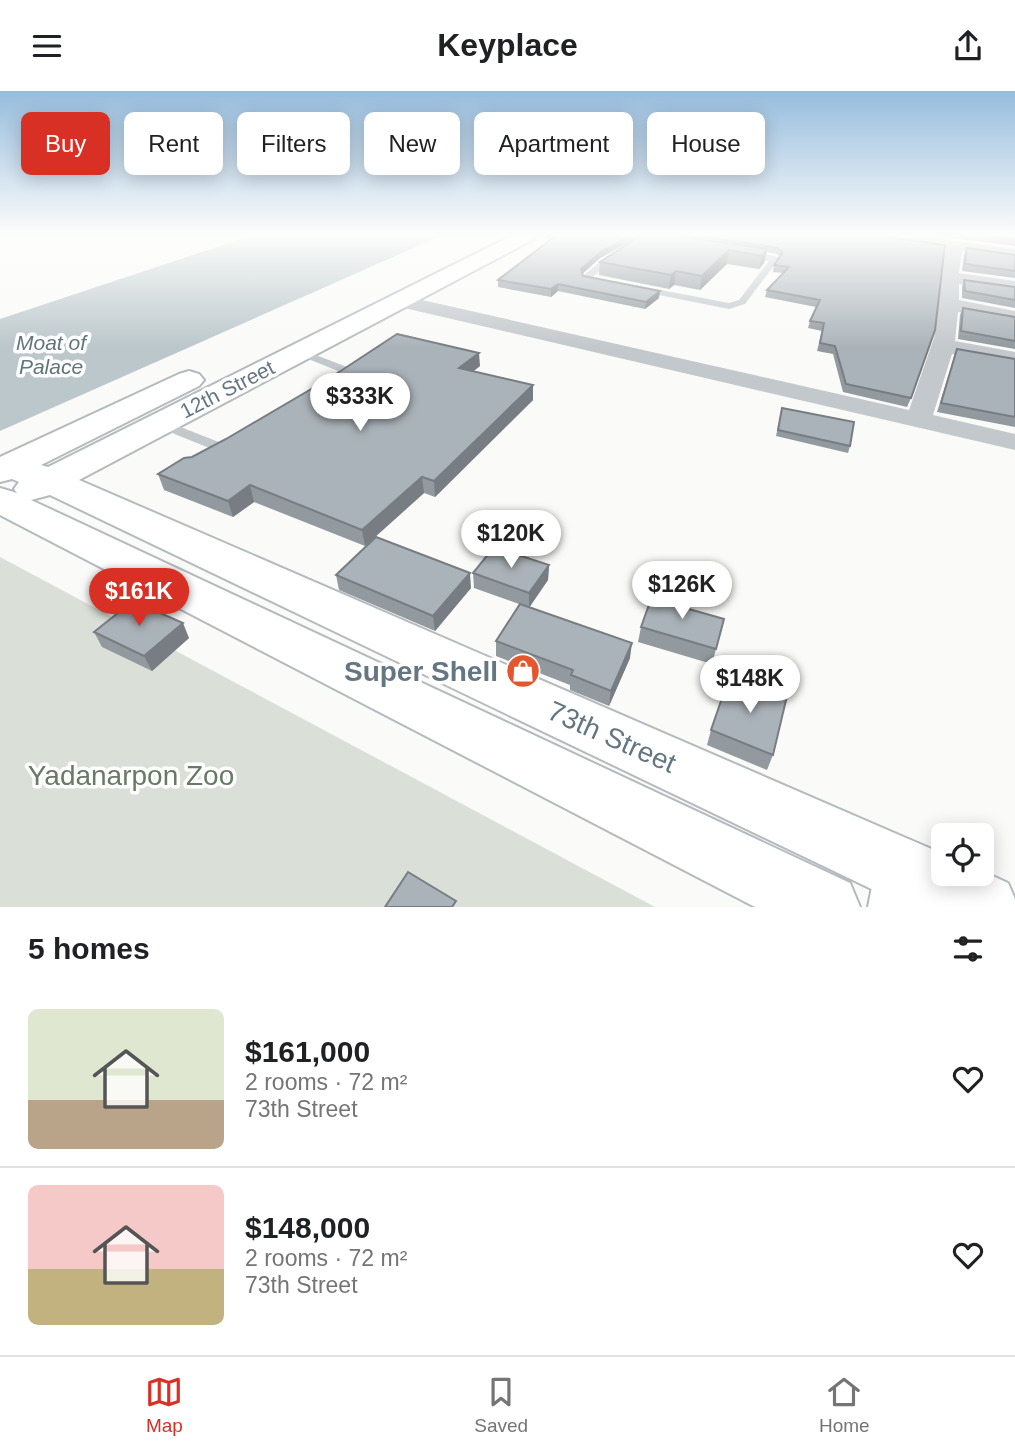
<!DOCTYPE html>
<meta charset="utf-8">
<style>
:root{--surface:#fff;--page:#f2f2f2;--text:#202124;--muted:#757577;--line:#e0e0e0;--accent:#d93025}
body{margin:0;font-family:Arial,sans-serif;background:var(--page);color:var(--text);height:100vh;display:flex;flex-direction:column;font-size:26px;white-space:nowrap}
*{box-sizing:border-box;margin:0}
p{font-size:23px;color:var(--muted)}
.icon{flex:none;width:38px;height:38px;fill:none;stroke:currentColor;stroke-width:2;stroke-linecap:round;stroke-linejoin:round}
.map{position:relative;height:816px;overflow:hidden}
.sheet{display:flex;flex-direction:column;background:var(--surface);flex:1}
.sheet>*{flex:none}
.hud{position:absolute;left:21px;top:21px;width:973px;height:63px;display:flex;gap:14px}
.tools{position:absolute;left:931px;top:732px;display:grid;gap:14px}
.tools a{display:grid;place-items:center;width:63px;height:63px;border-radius:10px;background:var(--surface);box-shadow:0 4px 18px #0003;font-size:35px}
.price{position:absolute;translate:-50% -60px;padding:0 16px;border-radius:24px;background:#fff;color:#222;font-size:23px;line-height:46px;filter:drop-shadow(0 2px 4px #0008)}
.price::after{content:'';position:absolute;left:50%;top:42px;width:21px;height:16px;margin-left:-10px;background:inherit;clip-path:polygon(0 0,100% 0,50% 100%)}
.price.on{background:var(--accent);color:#fff}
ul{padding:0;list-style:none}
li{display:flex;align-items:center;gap:21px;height:175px;padding:0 28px}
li+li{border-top:2px solid var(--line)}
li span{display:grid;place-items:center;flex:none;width:196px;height:140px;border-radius:10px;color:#555}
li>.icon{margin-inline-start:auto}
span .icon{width:84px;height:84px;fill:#fffc;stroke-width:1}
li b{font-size:30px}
h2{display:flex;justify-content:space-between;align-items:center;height:84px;padding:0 28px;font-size:30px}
.tag{padding:0 24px;border-radius:10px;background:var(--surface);box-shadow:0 4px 18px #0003;font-size:24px;line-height:63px}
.tag.on{background:var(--accent);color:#fff}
header{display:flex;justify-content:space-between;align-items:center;height:91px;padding:0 28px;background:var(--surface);font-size:32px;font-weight:700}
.tab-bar{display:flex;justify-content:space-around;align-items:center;height:98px;border-top:2px solid var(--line);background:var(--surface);font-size:19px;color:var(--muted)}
.tab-bar a{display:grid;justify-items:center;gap:4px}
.tab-bar .on{color:var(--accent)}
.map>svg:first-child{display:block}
.green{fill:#dadfd7}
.water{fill:#bbc7cb}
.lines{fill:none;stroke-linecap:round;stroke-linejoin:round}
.primary-casing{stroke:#b5babe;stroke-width:4}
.trunk-casing{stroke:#b4b9bd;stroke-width:4}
.service{fill:#c3c8cc;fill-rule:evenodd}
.minor{fill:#c3c8cc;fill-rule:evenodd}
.primary{fill:#fff;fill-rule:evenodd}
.trunk{fill:#fff;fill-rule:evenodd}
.wall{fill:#929a9f}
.shaded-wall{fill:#777d82}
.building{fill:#aab3b9;stroke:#777d82;stroke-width:2}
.labels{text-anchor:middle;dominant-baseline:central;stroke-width:7;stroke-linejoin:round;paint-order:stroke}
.far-water-label{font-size:21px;font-style:italic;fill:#60757c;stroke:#fff}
.far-street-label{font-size:21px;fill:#657683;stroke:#fff}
.near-poi-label{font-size:28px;font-weight:bold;fill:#657683;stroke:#fff;text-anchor:end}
.near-street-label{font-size:28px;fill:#657683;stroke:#fff}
.near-park-label{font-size:28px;fill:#687a64;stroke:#fff}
</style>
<header><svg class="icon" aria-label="menu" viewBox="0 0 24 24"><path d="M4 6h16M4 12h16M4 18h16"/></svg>Keyplace<svg class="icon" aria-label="share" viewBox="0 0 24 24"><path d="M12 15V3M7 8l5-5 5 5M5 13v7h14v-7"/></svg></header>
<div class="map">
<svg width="1015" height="816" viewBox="0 0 1015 816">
<rect width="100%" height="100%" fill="#fafaf8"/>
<!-- green -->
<path class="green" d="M 0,466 L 655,816 L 0,816 Z"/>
<!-- water -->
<path class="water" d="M 256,143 L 445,143 L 0,340 L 0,228 Z"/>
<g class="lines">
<!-- primary casing -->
<g class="primary-casing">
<path id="primary" d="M 515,143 L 538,143 L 536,147 L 79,389 L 943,763 L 943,782 L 982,782 L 982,780 L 1008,792 L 1015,808 L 1015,816 L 909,816 L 50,404 L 31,409 L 850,792 L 860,816 L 755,816 L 0,424 L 0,397 L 17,402 L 14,398 L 19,391 L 12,388 L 0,391 L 0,366 L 179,283 L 189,280 L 199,283 L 204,289 L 199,295 L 41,374 L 48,376 Z"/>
</g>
<!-- trunk casing -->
<g class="trunk-casing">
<path id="trunk" d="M 908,748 L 931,758 L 941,781 L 936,816 L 868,816 L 875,781 L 885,758 Z"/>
</g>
<!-- service -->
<g class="service">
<path d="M 644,145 L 775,165 L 779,168 L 745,213 L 729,218 L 583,189 L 583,185 L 602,169 ZM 645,150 L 769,170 L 739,209 L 729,212 L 593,186 L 608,173 Z"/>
<path d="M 300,258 L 347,276 L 351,282 L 337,295 L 329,295 L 327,292 L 338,280 L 296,263 L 294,261 Z"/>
<path d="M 160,328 L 229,355 L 231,358 L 229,361 L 219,361 L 155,335 L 155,329 Z"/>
</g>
<!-- minor -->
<path class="minor" d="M 864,143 L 904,143 L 1015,158 L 1015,168 L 962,160 L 959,182 L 1015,190 L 1015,202 L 959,193 L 959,209 L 1015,220 L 1015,232 L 958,221 L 955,250 L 1015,261 L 1015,275 L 952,263 L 933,324 L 1015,343 L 1015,359 L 400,216 L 390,210 L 400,204 L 909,319 L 934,247 L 946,158 L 872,148 Z"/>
<!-- primary -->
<use href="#primary" class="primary"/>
<!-- trunk -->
<use href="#trunk" class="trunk"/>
</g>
<!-- wall -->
<g class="wall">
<path d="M 545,143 L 871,143 L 911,307 L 907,316 L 843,301 L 833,263 L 817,260 L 822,240 L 808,237 L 810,230 L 816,216 L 765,206 L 767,199 L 783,182 L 773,181 L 774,174 L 780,166 L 777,163 L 767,161 L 764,172 L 759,178 L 727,173 L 700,199 L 674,194 L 669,198 L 599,184 L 600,171 L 638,146 L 600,167 L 582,183 L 583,185 L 659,207 L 645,218 L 558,200 L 551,206 L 498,196 L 498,189 L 552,148 L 545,147 Z"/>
<path d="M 922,143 L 1015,143 L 1015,155 Z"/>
<path d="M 967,157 L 1015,164 L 1015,187 L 962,180 L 964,163 Z"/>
<path d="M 964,189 L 1015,196 L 1015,217 L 962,207 L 962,196 Z"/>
<path d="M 963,217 L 1015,226 L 1015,258 L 958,248 L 960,224 Z"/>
<path d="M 957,258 L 1015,268 L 1015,336 L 937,321 Z"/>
<path d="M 480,275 L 473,280 L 533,309 L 435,406 L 424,402 L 365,455 L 254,411 L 233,426 L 164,399 L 158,383 L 192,366 Z"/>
<path d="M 782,317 L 850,355 L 848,362 L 776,345 Z"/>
<path d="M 549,474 L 548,489 L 529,516 L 630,567 L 609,615 L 570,599 L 570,594 L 496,565 L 496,550 L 519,513 L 474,497 L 473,482 Z"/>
<path d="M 336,484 L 471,497 L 435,540 L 339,499 Z"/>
<path d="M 655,508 L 685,509 L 683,516 L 724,528 L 712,573 L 638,551 L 641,536 Z"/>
<path d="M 94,541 L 189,547 L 152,580 L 102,556 Z"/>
<path d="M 711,639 L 773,664 L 767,679 L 707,654 Z"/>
</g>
<!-- shaded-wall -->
<g class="shaded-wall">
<path d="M 633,143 L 644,143 L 600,167 L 580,185 L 581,178 L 601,161 Z"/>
<path d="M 767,158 L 764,172 L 759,178 L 762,165 Z"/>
<path d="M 729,159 L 727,173 L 700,199 L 702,185 Z"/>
<path d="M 676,180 L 674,194 L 669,198 L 671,184 Z"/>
<path d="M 558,193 L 558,200 L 551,206 L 551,198 Z"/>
<path d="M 660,200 L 659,207 L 645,218 L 646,211 Z"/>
<path d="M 479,262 L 480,275 L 460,291 L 459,277 Z"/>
<path d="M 533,294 L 533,309 L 435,406 L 434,390 Z"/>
<path d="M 422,386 L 424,402 L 365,455 L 362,439 Z"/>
<path d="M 250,394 L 254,411 L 233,426 L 228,410 Z"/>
<path d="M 549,474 L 548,489 L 529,517 L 529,502 Z"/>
<path d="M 470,482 L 471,497 L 435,540 L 433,525 Z"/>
<path d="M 183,532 L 189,547 L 152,580 L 144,565 Z"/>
<path d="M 632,552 L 630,567 L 609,615 L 611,600 Z"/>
</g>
<!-- building -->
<g class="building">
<path d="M 555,143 L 633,143 L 601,161 L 581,178 L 583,185 L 660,200 L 646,211 L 558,193 L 551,198 L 498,189 L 558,143 Z"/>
<path d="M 643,143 L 665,143 L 767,158 L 762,165 L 729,159 L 702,185 L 676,180 L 671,184 L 600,171 Z"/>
<path d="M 688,143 L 871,143 L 874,144 L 945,154 L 935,239 L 911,307 L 846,293 L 835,255 L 820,252 L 824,232 L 810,230 L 820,209 L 767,199 L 789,176 L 774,174 L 783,161 L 778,157 Z"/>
<path d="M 970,143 L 1015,143 L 1015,149 Z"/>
<path d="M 967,157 L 1015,164 L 1015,180 L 965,173 Z"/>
<path d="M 964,189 L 1015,196 L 1015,209 L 965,200 Z"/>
<path d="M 963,217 L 1015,226 L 1015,250 L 961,240 Z"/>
<path d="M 397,243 L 479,262 L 459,277 L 533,294 L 434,390 L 422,386 L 362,439 L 250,394 L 228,410 L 158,383 L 184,367 L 192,366 L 226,348 L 330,287 Z"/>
<path d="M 957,258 L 1015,268 L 1015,326 L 941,312 Z"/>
<path d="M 782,317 L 854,331 L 850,355 L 778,339 Z"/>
<path d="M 376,446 L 470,482 L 433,525 L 336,484 Z"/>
<path d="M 494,456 L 549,474 L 529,502 L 473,482 Z"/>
<path d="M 658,501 L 685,509 L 682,516 L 724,528 L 716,558 L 641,536 L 651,508 L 655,508 Z"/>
<path d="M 133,510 L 183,532 L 144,565 L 94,541 Z"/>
<path d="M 520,513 L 632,552 L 611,600 L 571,584 L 573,579 L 496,550 Z"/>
<path d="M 730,584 L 787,605 L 773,664 L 711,639 Z"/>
<path d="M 408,781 L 456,810 L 452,816 L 385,816 Z"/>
</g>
<!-- sky -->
<linearGradient id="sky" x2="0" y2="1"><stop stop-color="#96bcdc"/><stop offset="0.56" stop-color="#fdfdfc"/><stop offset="1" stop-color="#fdfdfc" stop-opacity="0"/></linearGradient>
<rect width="1015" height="257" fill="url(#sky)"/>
<!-- icons -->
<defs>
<g id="shop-disc" transform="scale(1.75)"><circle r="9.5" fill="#e4572e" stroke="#fff"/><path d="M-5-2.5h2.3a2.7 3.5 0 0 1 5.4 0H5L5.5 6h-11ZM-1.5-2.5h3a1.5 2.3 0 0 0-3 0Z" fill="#fff"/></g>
</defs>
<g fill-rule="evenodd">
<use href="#shop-disc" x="523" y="580"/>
</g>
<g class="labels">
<!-- far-water labels -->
<g class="far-water-label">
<text x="51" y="251">Moat of<tspan x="51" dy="24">Palace</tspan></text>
</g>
<!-- far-street labels -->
<g class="far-street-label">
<text transform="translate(227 298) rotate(-27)">12th Street</text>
</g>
<!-- near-poi labels -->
<g class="near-poi-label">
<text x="498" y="580">Super Shell</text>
</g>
<!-- near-street labels -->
<g class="near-street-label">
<text transform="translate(612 646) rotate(24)">73th Street</text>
</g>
<!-- near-park labels -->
<g class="near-park-label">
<text x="131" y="684">Yadanarpon Zoo</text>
</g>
</g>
</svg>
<div class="tools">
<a><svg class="icon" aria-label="locate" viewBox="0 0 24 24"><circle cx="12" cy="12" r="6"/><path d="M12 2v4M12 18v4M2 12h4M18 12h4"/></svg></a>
</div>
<b class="price" style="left:360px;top:342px">$333K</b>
<b class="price" style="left:511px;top:479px">$120K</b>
<b class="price" style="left:682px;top:530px">$126K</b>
<b class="price on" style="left:139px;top:537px">$161K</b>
<b class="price" style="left:750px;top:624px">$148K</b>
<div class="hud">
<a class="tag on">Buy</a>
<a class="tag">Rent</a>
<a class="tag">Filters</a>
<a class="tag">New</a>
<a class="tag">Apartment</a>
<a class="tag">House</a>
</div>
</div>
<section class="sheet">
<h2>5 homes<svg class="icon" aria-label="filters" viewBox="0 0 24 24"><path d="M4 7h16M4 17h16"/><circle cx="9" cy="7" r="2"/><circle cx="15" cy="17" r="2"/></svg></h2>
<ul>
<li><span style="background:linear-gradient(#dfe7d0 65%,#b9a48a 0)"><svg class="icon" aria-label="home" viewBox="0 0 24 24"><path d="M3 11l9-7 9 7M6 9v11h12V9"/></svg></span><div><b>$161,000</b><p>2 rooms · 72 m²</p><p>73th Street</p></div><svg class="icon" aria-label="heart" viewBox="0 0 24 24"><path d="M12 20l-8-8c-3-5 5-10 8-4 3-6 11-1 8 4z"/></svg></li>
<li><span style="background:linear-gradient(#f6c9c9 60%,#c2b280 0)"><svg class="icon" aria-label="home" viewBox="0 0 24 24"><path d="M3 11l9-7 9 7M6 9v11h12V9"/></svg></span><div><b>$148,000</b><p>2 rooms · 72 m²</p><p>73th Street</p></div><svg class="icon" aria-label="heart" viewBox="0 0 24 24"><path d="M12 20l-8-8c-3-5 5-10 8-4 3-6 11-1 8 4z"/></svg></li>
</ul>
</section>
<nav class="tab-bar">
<a class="on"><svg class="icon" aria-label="map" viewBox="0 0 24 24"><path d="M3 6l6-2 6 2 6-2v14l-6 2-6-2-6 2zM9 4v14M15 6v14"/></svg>Map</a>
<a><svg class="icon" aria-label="saved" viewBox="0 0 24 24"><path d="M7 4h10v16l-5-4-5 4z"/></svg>Saved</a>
<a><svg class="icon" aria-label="home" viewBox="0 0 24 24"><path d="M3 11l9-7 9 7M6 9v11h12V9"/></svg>Home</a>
</nav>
